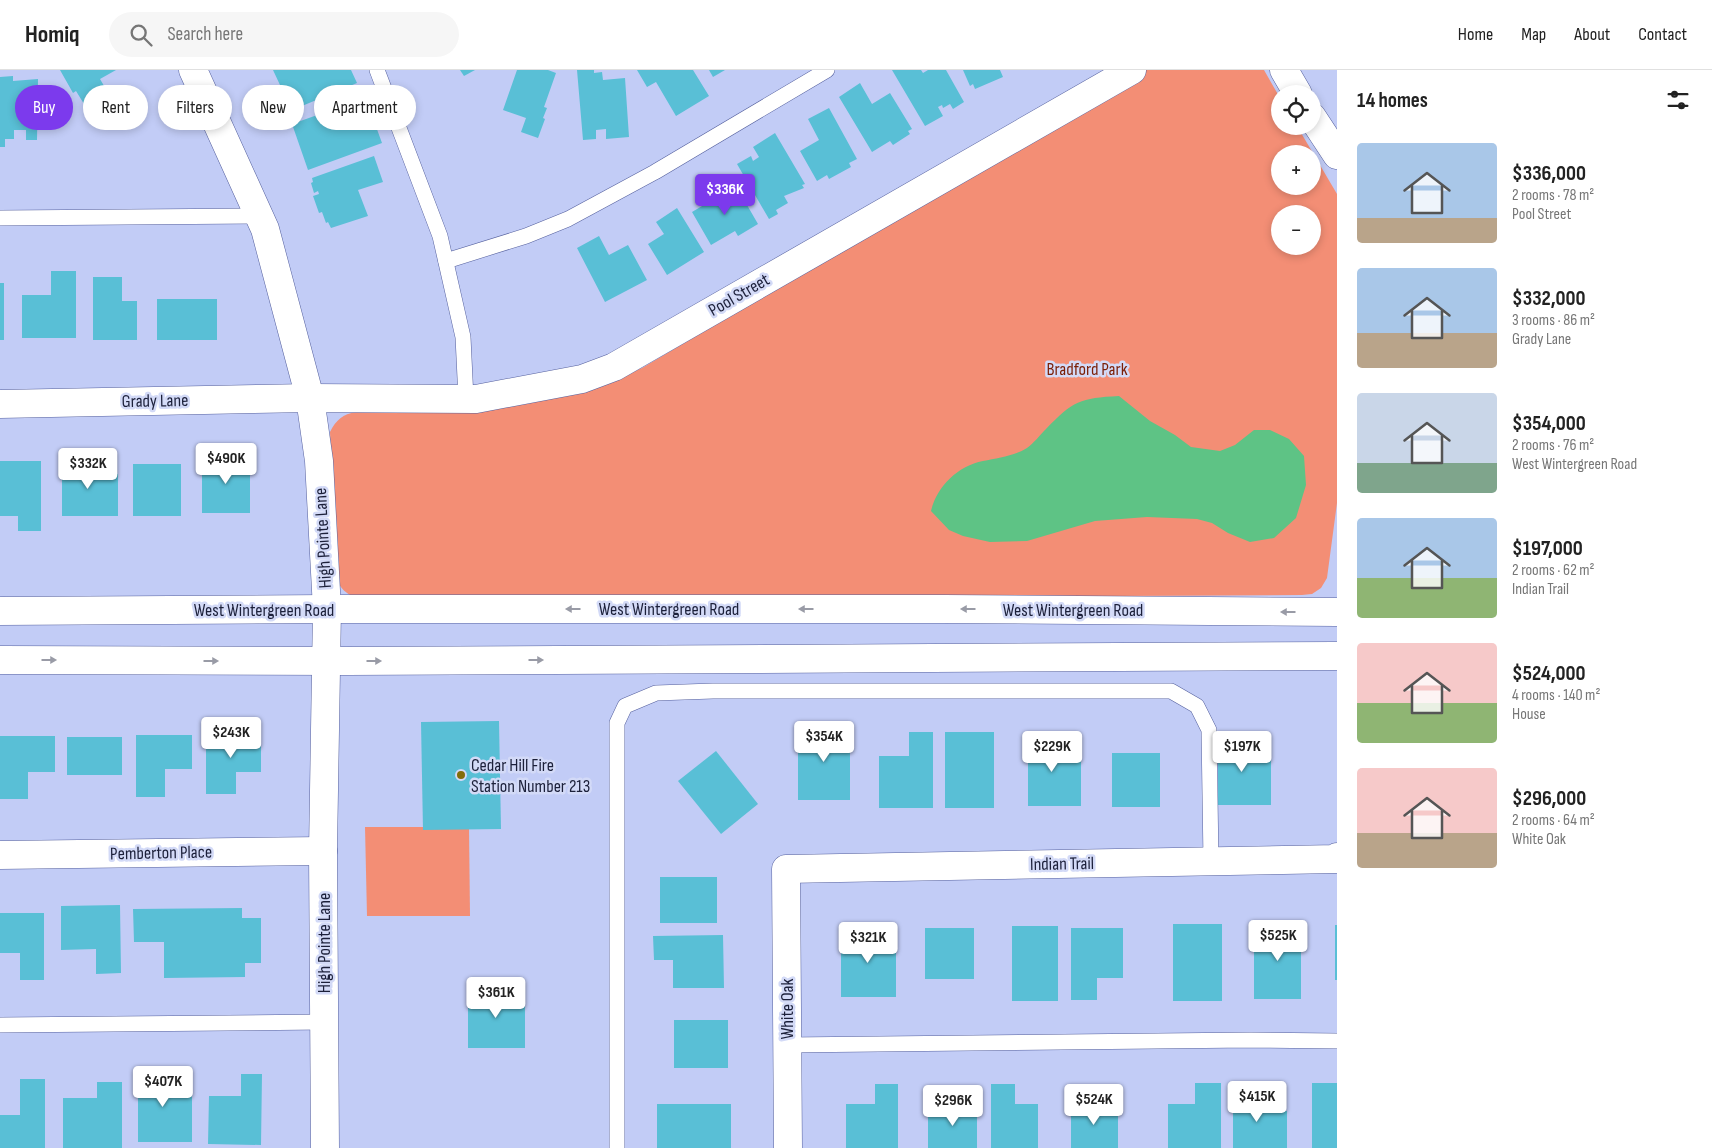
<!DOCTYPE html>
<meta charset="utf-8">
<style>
:root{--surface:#fff;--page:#f6f6f6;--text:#222;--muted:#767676;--line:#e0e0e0;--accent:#7c3aed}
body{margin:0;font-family:"Sofia Sans Condensed",sans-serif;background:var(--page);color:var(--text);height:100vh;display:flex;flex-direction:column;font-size:19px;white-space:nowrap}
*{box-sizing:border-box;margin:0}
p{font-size:16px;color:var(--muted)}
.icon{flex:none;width:28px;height:28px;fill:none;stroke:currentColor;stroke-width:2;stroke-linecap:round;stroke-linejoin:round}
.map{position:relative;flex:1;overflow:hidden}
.details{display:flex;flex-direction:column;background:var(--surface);width:375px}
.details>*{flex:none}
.guide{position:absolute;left:15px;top:15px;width:475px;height:45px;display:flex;gap:10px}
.controls{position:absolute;left:1271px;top:15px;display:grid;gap:10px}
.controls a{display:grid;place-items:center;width:50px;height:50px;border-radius:50%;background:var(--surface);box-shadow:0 2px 8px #0003;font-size:25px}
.price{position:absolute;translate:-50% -42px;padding:0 11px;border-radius:5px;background:#fff;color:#222;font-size:16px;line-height:32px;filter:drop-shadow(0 1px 2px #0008)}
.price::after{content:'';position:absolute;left:50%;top:30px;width:15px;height:11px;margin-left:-8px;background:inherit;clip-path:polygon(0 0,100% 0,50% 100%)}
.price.on{background:var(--accent);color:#fff}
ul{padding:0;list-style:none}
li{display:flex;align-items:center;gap:15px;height:125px;padding:0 20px}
li span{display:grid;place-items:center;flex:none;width:140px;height:100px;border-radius:5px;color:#555}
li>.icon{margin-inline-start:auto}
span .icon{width:60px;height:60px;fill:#fffc;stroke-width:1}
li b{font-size:21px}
h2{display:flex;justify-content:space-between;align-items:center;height:60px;padding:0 20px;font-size:21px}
.pill{padding:0 18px;border-radius:22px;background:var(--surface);box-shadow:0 2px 8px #0003;font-size:18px;line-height:45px}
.pill.on{background:var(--accent);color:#fff}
header{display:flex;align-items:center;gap:30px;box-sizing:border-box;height:70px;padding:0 25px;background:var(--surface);border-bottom:1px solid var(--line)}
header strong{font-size:24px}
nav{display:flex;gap:28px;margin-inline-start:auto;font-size:18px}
.search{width:350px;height:45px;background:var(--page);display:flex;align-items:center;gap:12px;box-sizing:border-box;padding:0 18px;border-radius:28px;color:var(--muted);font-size:19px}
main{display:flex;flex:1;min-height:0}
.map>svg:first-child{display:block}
.green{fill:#f38e75;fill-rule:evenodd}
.water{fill:#5ec385}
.building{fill:#59bfd6}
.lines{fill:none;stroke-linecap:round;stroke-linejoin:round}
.lane-casing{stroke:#55609e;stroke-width:16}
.street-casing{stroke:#55609e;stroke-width:29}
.secondary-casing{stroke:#55609e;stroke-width:29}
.lane{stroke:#fff;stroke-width:15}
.street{stroke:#fff;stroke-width:28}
.secondary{stroke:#fff;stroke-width:28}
.oneway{fill:#999ba6}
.poi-dot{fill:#836d0a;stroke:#d3daf7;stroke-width:2}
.labels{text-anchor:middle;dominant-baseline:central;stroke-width:5;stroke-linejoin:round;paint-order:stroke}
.street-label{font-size:18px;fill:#1c203a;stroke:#d3daf7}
.park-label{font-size:18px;fill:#7a1f07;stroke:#d3daf7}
.poi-label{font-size:18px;fill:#1c203a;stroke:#d3daf7;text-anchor:start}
</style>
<header>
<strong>Homiq</strong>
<div class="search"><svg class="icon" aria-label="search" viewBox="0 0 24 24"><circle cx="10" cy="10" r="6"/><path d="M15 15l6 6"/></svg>Search here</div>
<nav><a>Home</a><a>Map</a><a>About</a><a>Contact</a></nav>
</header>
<main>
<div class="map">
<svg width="1337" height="1078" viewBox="0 0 1337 1078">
<rect width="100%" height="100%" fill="#c2ccf6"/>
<!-- green -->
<g class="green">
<path d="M 1145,0 L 1264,0 L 1280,28 L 1280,56 L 1297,56 L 1337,124 L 1337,433 L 1327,508 L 1321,518 L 1312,524 L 1302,525 L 378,530 C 358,528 346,529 336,509 L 330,362 C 336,350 343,344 356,342 L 469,341 L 526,334 L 585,321 L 642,298 ZM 1280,84 L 1312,84 L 1312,116 L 1280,116 ZM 1280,144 L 1312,144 L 1312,176 L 1280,176 Z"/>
<path d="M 365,757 L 469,757 L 470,846 L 367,846 Z"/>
</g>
<!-- water -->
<path class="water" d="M 1119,326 L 1150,351 L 1175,365 L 1191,377 L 1220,381 L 1235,375 L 1254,360 L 1270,360 L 1289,369 L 1304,386 L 1306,415 L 1296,448 L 1274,468 L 1250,472 L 1228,463 L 1212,453 L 1197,449 L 1147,447 L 1095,451 L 1027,471 L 990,472 L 963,466 L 949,460 L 931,441 C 937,416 958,396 983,391 C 998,388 1014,386 1027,378 C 1034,373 1040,365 1046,359 C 1073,331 1080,328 1119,326 Z"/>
<!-- building -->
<g class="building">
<path d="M 60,0 L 116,0 L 100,9 L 107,21 L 84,34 L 76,21 L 73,23 Z"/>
<path d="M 273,0 L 351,0 L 357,13 L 290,41 L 285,29 L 281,30 L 276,17 L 280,15 Z"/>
<path d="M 460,0 L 475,0 L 464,6 Z"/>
<path d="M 517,0 L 548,0 L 556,3 L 544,37 L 547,38 L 543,48 L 545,49 L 538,68 L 521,62 L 526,48 L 503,40 Z"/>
<path d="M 577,0 L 594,0 L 594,3 L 602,2 L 603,10 L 625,8 L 629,67 L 606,69 L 606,59 L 596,60 L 596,69 L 583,70 Z"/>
<path d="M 637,0 L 693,0 L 709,26 L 676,46 L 656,12 L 647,17 Z"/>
<path d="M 709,0 L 725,0 L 713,7 Z"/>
<path d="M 892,0 L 921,0 L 923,3 L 928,0 L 946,0 L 964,32 L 953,39 L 950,34 L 943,38 L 942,35 L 938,37 L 943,46 L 925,56 Z"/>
<path d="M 963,0 L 1000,0 L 1003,7 L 975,19 L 973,14 L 970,16 Z"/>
<path d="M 13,6 L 13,11 L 38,9 L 37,70 L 26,70 L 26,60 L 14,60 L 14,69 L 5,69 L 5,77 L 0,77 L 0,7 Z"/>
<path d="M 860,13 L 872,34 L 890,23 L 912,59 L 908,61 L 910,64 L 893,75 L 890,71 L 872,82 L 839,27 Z"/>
<path d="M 337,38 L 341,46 L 354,42 L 359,56 L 374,51 L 382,73 L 308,100 L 292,54 Z"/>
<path d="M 829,38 L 857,89 L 849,93 L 851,97 L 829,109 L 827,105 L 817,111 L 800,81 L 819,70 L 808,49 Z"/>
<path d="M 775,63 L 805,114 L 802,115 L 804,118 L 784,126 L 788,133 L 776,140 L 778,144 L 769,149 L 737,94 L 751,86 L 753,91 L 759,87 L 753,77 Z"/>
<path d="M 374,86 L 383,112 L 358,120 L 368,146 L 331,158 L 328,152 L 326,153 L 322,142 L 319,143 L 313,126 L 319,124 L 318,121 L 314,123 L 311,113 L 313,112 L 312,108 Z"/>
<path d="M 736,116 L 758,154 L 738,166 L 735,161 L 711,175 L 692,142 Z"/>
<path d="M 677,138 L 704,182 L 667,205 L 648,174 L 664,164 L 656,152 Z"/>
<path d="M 599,166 L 609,185 L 628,175 L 647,210 L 605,232 L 577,178 Z"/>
<path d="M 51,201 L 76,201 L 76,268 L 22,268 L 22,225 L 51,225 Z"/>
<path d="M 93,207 L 122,207 L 122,231 L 137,231 L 137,270 L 93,270 Z"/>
<rect x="0" y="213" width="4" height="57"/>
<rect x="157" y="229" width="60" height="41"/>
<path d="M 62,386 L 91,386 L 91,404 L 118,404 L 118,446 L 62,446 Z"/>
<rect x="202" y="387" width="48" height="56"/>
<path d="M 0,391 L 41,391 L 41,461 L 18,461 L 18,446 L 0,446 Z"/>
<rect x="133" y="394" width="48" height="52"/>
<path d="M 499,651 L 501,759 L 423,760 L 421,652 Z"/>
<rect x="798" y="656" width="52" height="74"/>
<path d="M 206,662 L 261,662 L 261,702 L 236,702 L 236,724 L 206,724 Z"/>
<path d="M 909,662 L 933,662 L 933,738 L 879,738 L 879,686 L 909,686 Z"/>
<rect x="945" y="662" width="49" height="76"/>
<path d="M 1028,662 L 1055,662 L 1055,683 L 1081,683 L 1081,736 L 1028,736 Z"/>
<path d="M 1218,662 L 1245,662 L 1245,683 L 1271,683 L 1271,735 L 1218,735 Z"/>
<path d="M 136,665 L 192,665 L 192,699 L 165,699 L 165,727 L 136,727 Z"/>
<path d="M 0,666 L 55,666 L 55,702 L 28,702 L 28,729 L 0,729 Z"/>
<rect x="67" y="667" width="55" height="38"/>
<path d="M 716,681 L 758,734 L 721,764 L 678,711 Z"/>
<rect x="1112" y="683" width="48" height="54"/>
<rect x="660" y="807" width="57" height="46"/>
<path d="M 120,835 L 121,903 L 96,904 L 96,879 L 61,880 L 61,836 Z"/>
<path d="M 242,838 L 242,848 L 261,848 L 261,893 L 245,893 L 245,907 L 164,908 L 164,872 L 134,872 L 133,839 Z"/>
<path d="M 0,843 L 44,843 L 44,910 L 20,910 L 20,883 L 0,883 Z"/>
<rect x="1173" y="854" width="49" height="77"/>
<rect x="1254" y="854" width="47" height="75"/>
<rect x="1335" y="855" width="2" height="55"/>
<rect x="1012" y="856" width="46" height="75"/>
<rect x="925" y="858" width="49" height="51"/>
<path d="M 1071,858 L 1123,858 L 1123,908 L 1097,908 L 1097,930 L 1071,930 Z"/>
<rect x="841" y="861" width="55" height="66"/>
<path d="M 723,865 L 724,918 L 673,918 L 673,890 L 654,890 L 653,866 Z"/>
<rect x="468" y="920" width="57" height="58"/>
<rect x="674" y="950" width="54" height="48"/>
<path d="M 138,997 L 174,997 L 174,1024 L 192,1024 L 192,1072 L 138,1072 Z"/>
<path d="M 241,1004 L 262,1004 L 261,1075 L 208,1074 L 209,1026 L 241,1026 Z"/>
<path d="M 20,1009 L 45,1009 L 45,1078 L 0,1078 L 0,1045 L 20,1045 Z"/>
<path d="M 97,1012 L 122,1012 L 122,1078 L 63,1078 L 63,1028 L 97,1028 Z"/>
<path d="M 1195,1013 L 1221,1013 L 1221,1078 L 1168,1078 L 1168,1034 L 1195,1034 Z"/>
<rect x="1312" y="1013" width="25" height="65"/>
<path d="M 875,1014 L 898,1014 L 898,1078 L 846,1078 L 846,1034 L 875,1034 Z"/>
<path d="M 991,1014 L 1015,1014 L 1015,1034 L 1038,1034 L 1038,1078 L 991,1078 Z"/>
<path d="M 1233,1019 L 1260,1019 L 1260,1041 L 1287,1041 L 1287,1078 L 1233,1078 Z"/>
<rect x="657" y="1034" width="74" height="44"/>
<rect x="1071" y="1034" width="47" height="44"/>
<rect x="928" y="1036" width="49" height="42"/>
</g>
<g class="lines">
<!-- lane casing -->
<g class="lane-casing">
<g id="lane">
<path d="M 377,0 L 440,166 L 463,267 L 466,329"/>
<path d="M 0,148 L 259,146"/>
<path d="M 446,191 L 526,166 L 568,149 L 655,102 L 827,0"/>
<path d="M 0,955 L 324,952"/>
<path d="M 787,975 L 1251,970 L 1337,971"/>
<path d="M 617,1078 L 617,653 L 625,636 L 656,623 L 713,621 L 1171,621 L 1197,636 L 1209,660 L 1211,791"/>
</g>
</g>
<!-- street casing -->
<g class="street-casing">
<g id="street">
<path d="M 1284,0 L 1298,24"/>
<path d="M 1312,47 L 1337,85"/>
<path d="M 0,334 L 310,328 L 476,329 L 582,309 L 614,297 L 1132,0"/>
<path d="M 0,785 L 323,781"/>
<path d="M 788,1078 L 786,799 L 1337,789 L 1337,787"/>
</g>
</g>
<!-- secondary casing -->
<g class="secondary-casing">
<g id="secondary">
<path d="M 193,0 L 265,159 L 310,328 L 319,391 L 327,539 L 323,781 L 325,1078"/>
<path d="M 0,541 L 327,539 L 944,539 L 1337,542"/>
<path d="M 0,590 L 346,591 L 1337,586"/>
</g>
</g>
<!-- lane -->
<use href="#lane" class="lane"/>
<!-- street -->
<use href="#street" class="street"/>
<!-- secondary -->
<use href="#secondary" class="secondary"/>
</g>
<!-- one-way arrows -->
<defs><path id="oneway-solid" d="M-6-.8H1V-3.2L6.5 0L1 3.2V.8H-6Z" transform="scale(1.25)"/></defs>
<g class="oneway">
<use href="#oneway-solid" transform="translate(573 539) rotate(180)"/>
<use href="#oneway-solid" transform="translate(806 539) rotate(180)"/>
<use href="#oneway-solid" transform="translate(968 539) rotate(-180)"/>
<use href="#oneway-solid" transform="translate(1288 542) rotate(-180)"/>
<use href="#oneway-solid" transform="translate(49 590)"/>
<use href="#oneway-solid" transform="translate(536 590)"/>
<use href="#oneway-solid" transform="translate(211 591)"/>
<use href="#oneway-solid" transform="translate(374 591)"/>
</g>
<!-- markers -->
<circle class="poi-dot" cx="461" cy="705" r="5"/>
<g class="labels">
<!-- street labels -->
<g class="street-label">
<text transform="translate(739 225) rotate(-30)">Pool Street</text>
<text transform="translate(155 331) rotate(-1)">Grady Lane</text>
<text transform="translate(323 468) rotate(-93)">High Pointe Lane</text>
<text x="669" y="539">West Wintergreen Road</text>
<text x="264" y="540">West Wintergreen Road</text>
<text x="1073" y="540">West Wintergreen Road</text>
<text transform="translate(161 783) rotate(-1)">Pemberton Place</text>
<text transform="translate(1062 794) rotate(-1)">Indian Trail</text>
<text transform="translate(324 873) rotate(-90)">High Pointe Lane</text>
<text transform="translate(787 939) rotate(-90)">White Oak</text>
</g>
<!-- park labels -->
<g class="park-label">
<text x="1087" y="299">Bradford Park</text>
</g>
<!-- poi labels -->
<g class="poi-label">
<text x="471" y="695">Cedar Hill Fire<tspan x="471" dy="21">Station Number 213</tspan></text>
</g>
</g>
</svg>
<div class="controls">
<a><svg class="icon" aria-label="locate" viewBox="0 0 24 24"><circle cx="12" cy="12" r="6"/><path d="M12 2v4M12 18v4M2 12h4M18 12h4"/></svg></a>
<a>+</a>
<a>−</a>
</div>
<b class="price on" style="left:725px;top:146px">$336K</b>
<b class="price" style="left:226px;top:415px">$490K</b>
<b class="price" style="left:88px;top:420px">$332K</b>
<b class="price" style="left:231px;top:689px">$243K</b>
<b class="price" style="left:824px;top:693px">$354K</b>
<b class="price" style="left:1052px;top:703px">$229K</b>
<b class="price" style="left:1242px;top:703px">$197K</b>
<b class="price" style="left:1278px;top:892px">$525K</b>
<b class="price" style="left:868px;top:894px">$321K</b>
<b class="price" style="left:496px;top:949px">$361K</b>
<b class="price" style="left:163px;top:1038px">$407K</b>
<b class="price" style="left:1257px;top:1053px">$415K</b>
<b class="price" style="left:1094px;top:1056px">$524K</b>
<b class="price" style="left:953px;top:1057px">$296K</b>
<div class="guide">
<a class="pill on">Buy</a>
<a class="pill">Rent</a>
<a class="pill">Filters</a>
<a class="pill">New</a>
<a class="pill">Apartment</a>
</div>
</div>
<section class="details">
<h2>14 homes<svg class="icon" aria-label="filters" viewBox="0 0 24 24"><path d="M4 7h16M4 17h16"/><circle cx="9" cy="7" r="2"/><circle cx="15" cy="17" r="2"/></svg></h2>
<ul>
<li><span style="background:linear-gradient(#a9c7e8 75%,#b9a48a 0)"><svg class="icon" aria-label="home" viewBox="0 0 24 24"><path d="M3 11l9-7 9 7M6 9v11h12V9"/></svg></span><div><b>$336,000</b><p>2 rooms · 78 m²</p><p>Pool Street</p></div></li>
<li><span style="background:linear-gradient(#a9c7e8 65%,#b9a48a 0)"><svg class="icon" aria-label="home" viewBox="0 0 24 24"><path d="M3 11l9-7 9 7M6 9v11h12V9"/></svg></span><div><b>$332,000</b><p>3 rooms · 86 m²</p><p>Grady Lane</p></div></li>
<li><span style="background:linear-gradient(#c9d6e8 70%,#7fa58c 0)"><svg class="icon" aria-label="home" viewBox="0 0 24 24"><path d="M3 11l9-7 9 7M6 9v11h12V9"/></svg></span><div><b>$354,000</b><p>2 rooms · 76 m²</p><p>West Wintergreen Road</p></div></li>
<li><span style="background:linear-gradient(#a9c7e8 60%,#8fb573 0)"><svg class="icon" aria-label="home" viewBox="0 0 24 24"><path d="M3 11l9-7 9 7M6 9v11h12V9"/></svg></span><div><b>$197,000</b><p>2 rooms · 62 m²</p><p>Indian Trail</p></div></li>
<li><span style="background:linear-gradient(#f6c9c9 60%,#8fb573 0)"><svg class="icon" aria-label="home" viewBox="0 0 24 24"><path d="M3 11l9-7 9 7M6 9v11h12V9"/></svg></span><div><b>$524,000</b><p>4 rooms · 140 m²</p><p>House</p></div></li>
<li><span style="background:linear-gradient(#f6c9c9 65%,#b9a48a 0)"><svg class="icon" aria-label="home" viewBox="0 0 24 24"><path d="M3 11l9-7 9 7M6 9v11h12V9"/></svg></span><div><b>$296,000</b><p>2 rooms · 64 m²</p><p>White Oak</p></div></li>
</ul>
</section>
</main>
